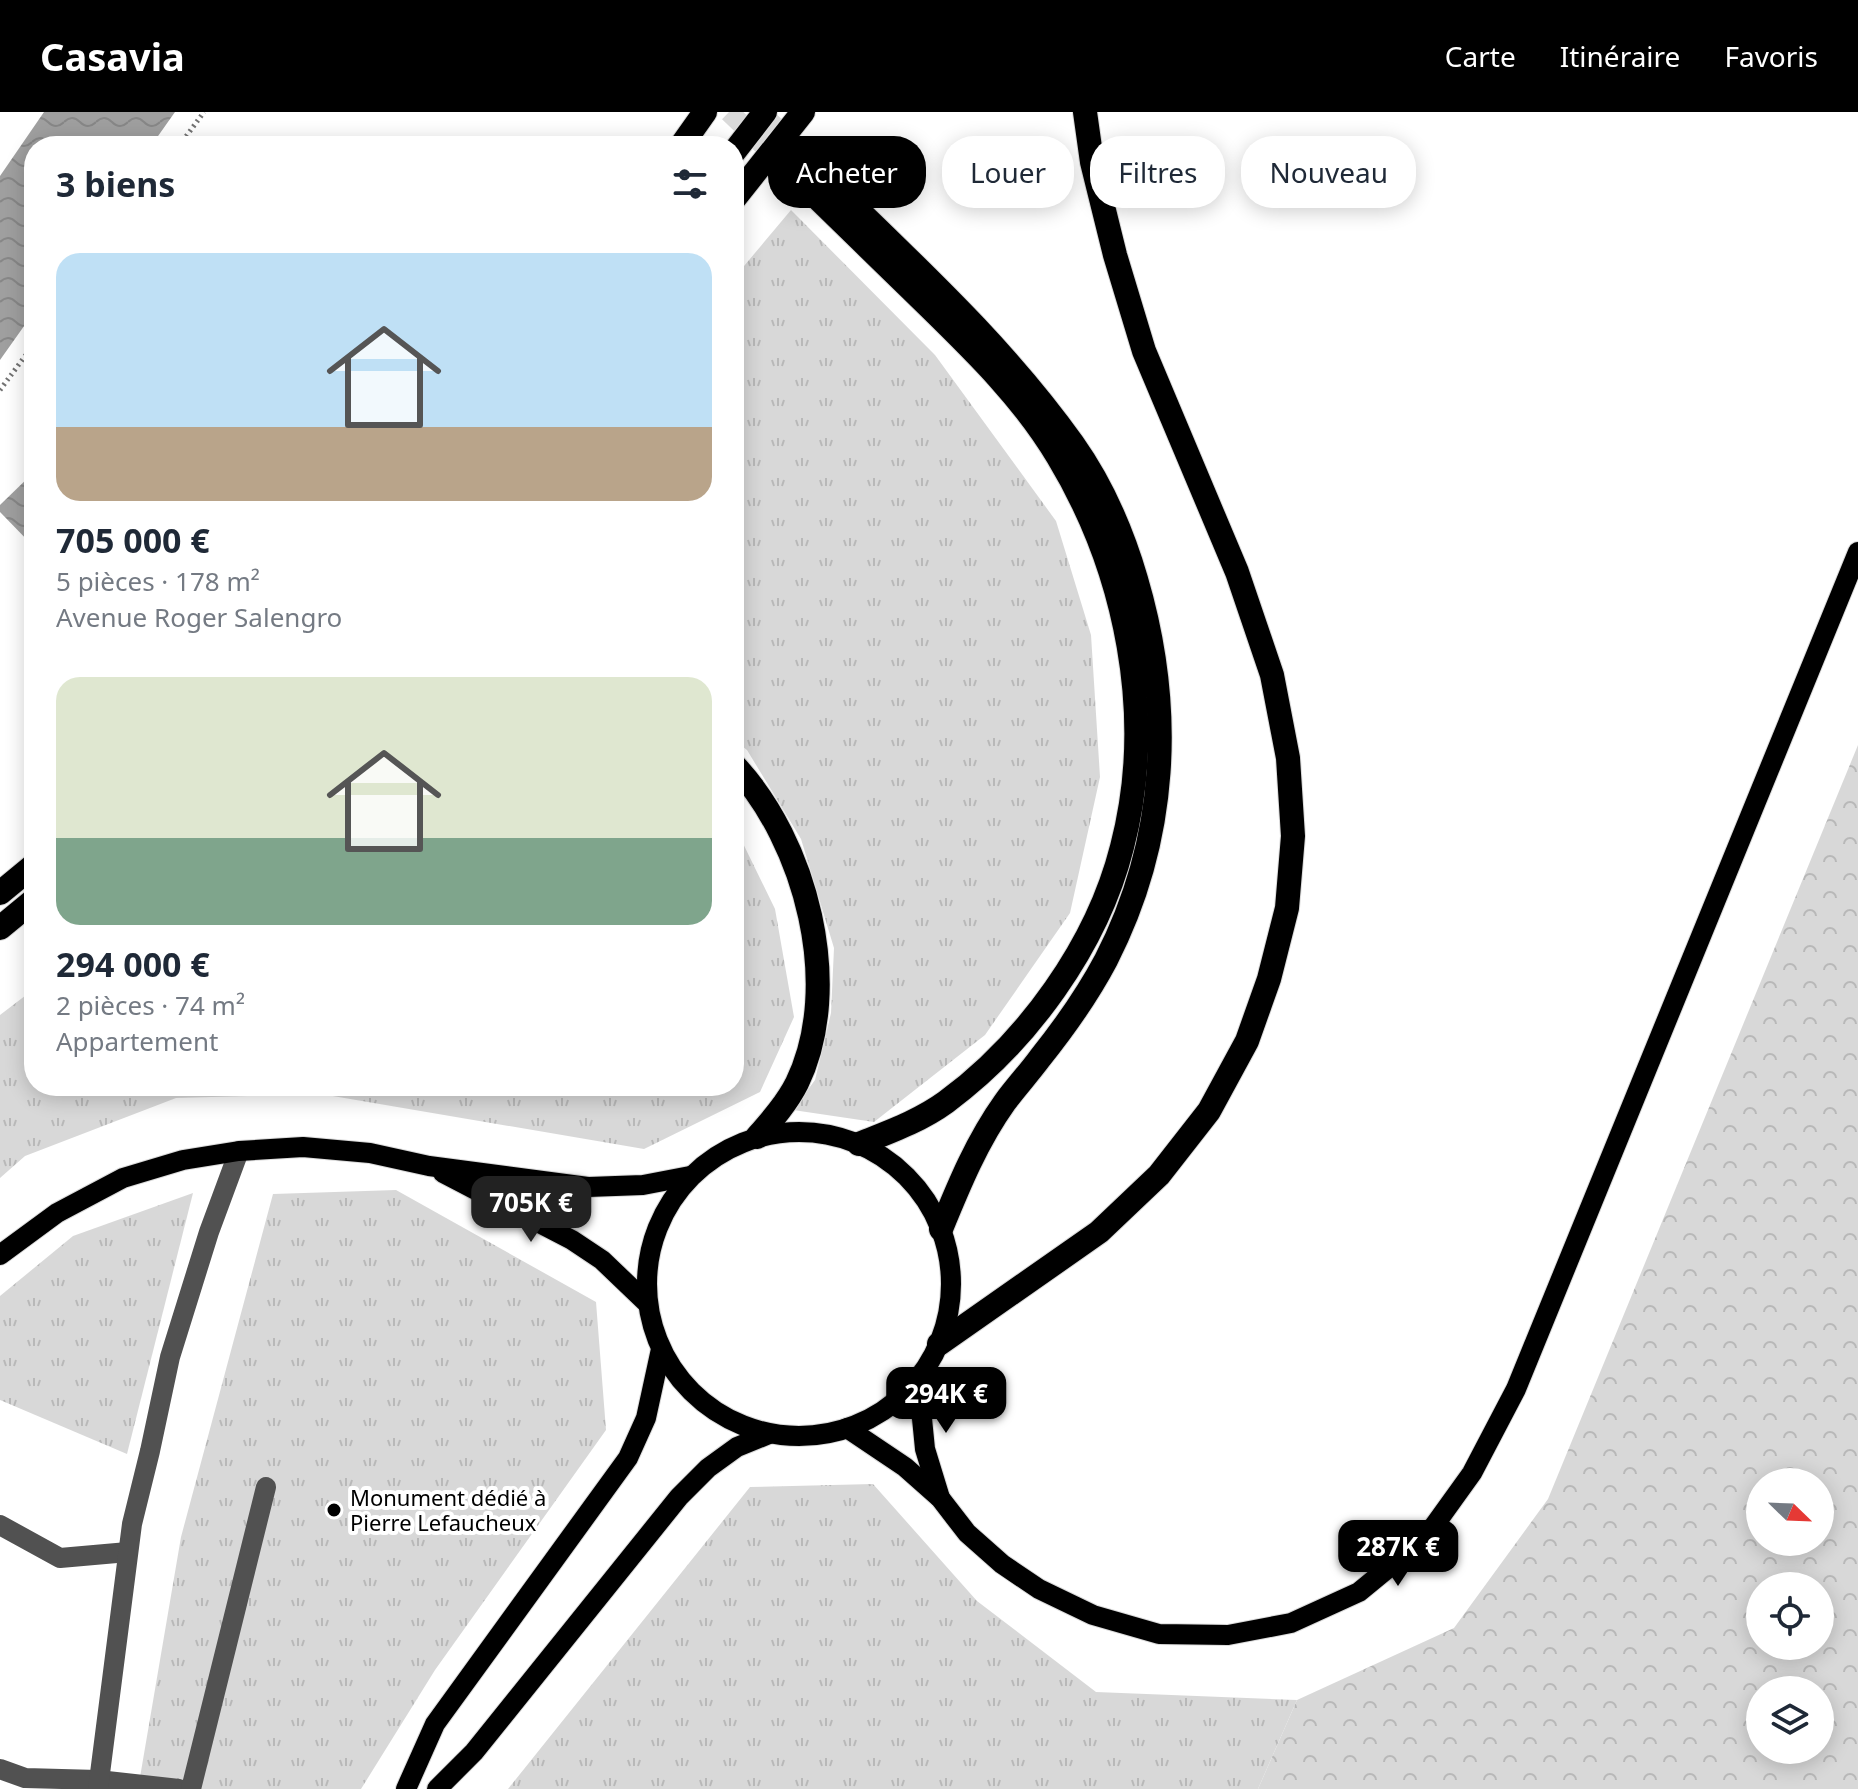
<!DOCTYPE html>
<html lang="fr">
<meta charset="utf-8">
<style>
:root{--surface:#fff;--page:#f2f2f3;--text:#1f2937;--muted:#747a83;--accent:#000}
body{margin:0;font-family:"Noto Sans",sans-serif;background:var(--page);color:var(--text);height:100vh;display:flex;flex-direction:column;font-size:30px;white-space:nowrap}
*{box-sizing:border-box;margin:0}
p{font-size:26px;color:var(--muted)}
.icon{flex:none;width:44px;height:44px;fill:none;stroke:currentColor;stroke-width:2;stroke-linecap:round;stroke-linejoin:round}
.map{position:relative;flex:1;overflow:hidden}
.details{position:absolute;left:24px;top:24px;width:720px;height:960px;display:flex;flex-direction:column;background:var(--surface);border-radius:32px;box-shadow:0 4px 20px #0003}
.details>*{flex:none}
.top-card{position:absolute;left:768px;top:24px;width:760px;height:72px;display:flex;gap:16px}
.needle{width:52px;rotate:113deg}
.buttons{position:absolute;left:1746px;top:1356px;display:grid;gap:16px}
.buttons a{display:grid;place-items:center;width:88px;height:88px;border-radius:50%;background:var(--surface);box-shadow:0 4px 20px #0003;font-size:40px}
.price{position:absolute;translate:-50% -68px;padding:0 18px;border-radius:16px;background:var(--accent);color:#fff;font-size:26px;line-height:52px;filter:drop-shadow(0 2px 4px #0008)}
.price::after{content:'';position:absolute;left:50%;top:48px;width:24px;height:18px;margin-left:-12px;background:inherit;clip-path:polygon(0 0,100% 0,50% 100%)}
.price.active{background:#222;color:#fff}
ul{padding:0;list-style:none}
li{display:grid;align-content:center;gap:16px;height:424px;padding:0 32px}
li span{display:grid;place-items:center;height:248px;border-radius:24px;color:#555}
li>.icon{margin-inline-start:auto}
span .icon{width:144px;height:144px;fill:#fffc;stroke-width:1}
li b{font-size:34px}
h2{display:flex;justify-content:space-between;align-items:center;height:96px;padding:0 32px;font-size:34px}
.chip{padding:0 28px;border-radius:32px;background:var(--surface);box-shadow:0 4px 20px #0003;font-size:28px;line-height:72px}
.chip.active{background:var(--accent);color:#fff}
header{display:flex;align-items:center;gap:48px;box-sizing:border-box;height:112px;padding:0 40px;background:var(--accent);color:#fff}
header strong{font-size:38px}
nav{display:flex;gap:44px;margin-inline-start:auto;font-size:28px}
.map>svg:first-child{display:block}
.grass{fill:url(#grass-tufts)}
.forest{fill:url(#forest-crowns);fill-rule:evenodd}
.water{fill:url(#water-waves)}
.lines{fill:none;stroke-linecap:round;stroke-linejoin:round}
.major-tunnel{stroke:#d9d9d9;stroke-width:20;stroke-dasharray:20 10;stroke-linecap:butt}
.highway-tunnel{stroke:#d9d9d9;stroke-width:24;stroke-dasharray:24 12;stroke-linecap:butt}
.major-casing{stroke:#dbdbdb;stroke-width:22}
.highway-casing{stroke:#dbdbdb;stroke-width:26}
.path{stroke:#737373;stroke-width:5;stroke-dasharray:2 4;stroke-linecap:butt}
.minor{stroke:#515151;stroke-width:20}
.major{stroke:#000;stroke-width:20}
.highway{stroke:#000;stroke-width:24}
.poi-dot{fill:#000;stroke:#fff;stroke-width:3}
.labels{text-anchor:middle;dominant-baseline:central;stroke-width:8;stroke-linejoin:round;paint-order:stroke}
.poi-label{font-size:22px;fill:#000;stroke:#fff;text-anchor:start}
</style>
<header>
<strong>Casavia</strong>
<nav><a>Carte</a><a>Itinéraire</a><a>Favoris</a></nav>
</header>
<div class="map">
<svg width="1858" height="1677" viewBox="0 0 1858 1677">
<defs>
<pattern id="grass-tufts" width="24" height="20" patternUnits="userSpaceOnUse" patternTransform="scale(2)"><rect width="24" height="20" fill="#d8d8d8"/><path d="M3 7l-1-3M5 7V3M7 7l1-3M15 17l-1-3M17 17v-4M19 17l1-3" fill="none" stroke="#b8b8b8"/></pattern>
<pattern id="forest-crowns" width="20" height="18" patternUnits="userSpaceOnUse" patternTransform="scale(2)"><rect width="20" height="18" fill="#d8d8d8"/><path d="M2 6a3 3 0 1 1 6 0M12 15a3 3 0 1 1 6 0" fill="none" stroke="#b8b8b8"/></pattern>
<pattern id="water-waves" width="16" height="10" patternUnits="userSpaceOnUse" patternTransform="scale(2)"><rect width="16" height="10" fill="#9f9f9f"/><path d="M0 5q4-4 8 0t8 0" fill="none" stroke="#878787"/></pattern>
</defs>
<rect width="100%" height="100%" fill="#fff"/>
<!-- grass -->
<g class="grass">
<path d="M 791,98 L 935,243 L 1056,409 L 1091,523 L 1100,665 L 1070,801 L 985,923 L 874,1010 L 793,998 L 815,968 L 831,901 L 834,836 L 801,727 L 747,638 L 734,628 L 734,166 Z"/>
<path d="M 734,713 L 775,797 L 794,905 L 760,980 L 644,1037 L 321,982 L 176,986 L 25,1044 L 0,1066 L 0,903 L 34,877 L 34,974 L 734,974 Z"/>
<path d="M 396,1078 L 596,1190 L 606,1318 L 435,1558 L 361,1677 L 138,1677 L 181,1425 L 273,1082 Z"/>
<path d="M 193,1081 L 127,1342 L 0,1288 L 0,1184 L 73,1124 Z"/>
<path d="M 873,1372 L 977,1489 L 1096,1580 L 1297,1588 L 1258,1677 L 508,1677 L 750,1375 Z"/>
</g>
<!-- forest -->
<path class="forest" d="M 1858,633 L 1858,1677 L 1258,1677 L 1297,1588 L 1454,1516 L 1548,1387 ZM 1760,1370 L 1820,1370 L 1820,1430 L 1760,1430 ZM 1760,1474 L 1820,1474 L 1820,1534 L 1760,1534 ZM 1760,1578 L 1820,1578 L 1820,1638 L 1760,1638 Z"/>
<!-- water -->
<g class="water">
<path d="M 44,0 L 175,0 L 151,34 L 34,34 L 34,200 L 0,248 L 0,64 Z"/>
<path d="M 34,360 L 34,435 L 0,400 L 0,393 Z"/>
</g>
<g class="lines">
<!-- major-tunnel -->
<path class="major-tunnel" d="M 729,0 L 802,71"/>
<!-- highway-tunnel -->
<path class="highway-tunnel" d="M 757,0 L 814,55"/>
<!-- major casing -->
<g class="major-casing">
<g id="major">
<circle cx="799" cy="1172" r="152"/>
<path d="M 443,1061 L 572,1128 L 602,1148 L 648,1192"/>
<path d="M 0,1143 L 57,1101 L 123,1066 L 183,1048 L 239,1039 L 303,1035 L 370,1041 L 429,1054 L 588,1075 L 643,1073 L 690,1064"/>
<path d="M 918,1266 L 925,1337 L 940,1386"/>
<path d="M 847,1316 L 905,1355 L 940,1386 L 967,1421 L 1002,1452 L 1039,1477 L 1093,1503 L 1159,1522 L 1228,1523 L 1291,1511 L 1359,1480 L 1426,1425 L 1472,1361 L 1516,1277 L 1858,440"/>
<path d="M 406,1677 L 435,1612 L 628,1346 L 646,1306 L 661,1237"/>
<path d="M 437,1677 L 474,1640 L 679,1385 L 708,1356 L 737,1335 L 769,1322"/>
</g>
</g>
<!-- highway casing -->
<g class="highway-casing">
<g id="highway">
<path d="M 681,34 L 705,0"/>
<path d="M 734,40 L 765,0"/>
<path d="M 814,55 C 904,144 1000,229 1073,332 C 1102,373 1122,419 1136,467 C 1174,596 1168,727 1106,848 C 1088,882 1064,916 1040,946 C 1029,961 1016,975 1005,990 C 977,1029 959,1073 941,1117"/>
<path d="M 802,71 C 843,111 883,150 924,190 C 973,238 1023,286 1058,345 C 1127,459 1156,605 1122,735 C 1097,834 1027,930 946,990 C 920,1009 889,1020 859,1032"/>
<path d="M 734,87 L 803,0"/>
<path d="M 734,653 C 806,729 844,874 797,971 C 787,991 771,1009 757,1025"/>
<path d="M 0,781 L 34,753"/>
<path d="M 0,816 L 34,788"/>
<path d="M 939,1232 L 1099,1120 L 1159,1063 L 1209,999 L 1247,929 L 1269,867 L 1287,796 L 1293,724 L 1288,646 L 1272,563 L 1237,460 L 1144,239 L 1115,143 L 1092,50 L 1085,0"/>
</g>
</g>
<!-- path -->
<g class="path">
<path d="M 179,34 L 204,0"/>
<path d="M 0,278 L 34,232"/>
</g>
<!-- minor -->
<g class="minor">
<path d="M 0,1413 L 60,1446 L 128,1440"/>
<path d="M 0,1657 L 25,1666 L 98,1668 L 179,1677"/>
<path d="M 98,1677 L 132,1412 L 150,1339 L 170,1245 L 209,1120 L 239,1039"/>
<path d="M 191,1677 L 266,1375"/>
</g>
<!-- major -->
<use href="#major" class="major"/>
<!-- highway -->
<use href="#highway" class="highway"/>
</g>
<!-- markers -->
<circle class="poi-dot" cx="334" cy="1398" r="8"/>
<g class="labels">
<!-- poi labels -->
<g class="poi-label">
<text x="350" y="1385">Monument dédié à<tspan x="350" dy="25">Pierre Lefaucheux</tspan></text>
</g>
</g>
</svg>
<div class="buttons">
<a><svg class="needle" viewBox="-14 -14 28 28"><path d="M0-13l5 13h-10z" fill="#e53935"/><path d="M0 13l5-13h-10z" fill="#747a83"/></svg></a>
<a><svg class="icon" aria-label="locate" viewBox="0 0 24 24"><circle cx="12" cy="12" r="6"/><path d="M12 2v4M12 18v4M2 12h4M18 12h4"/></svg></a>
<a><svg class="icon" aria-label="layers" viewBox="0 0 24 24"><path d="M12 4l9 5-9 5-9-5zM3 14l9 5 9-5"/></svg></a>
</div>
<b class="price active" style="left:531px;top:1132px">705K €</b>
<b class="price" style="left:946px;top:1323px">294K €</b>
<b class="price" style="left:1398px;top:1476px">287K €</b>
<div class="top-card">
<a class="chip active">Acheter</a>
<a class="chip">Louer</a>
<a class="chip">Filtres</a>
<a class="chip">Nouveau</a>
</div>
<section class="details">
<h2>3 biens<svg class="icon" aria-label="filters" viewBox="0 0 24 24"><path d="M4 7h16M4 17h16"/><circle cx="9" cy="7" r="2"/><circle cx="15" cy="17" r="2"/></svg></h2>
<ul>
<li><span style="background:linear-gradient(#bfe0f5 70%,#b9a48a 0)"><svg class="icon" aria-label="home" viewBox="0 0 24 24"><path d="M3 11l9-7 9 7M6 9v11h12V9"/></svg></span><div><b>705 000 €</b><p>5 pièces · 178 m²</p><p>Avenue Roger Salengro</p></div></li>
<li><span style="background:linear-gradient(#dfe7d0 65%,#7fa58c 0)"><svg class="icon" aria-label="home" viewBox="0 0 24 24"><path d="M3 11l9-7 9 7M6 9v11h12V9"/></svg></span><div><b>294 000 €</b><p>2 pièces · 74 m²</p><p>Appartement</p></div></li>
</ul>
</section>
</div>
